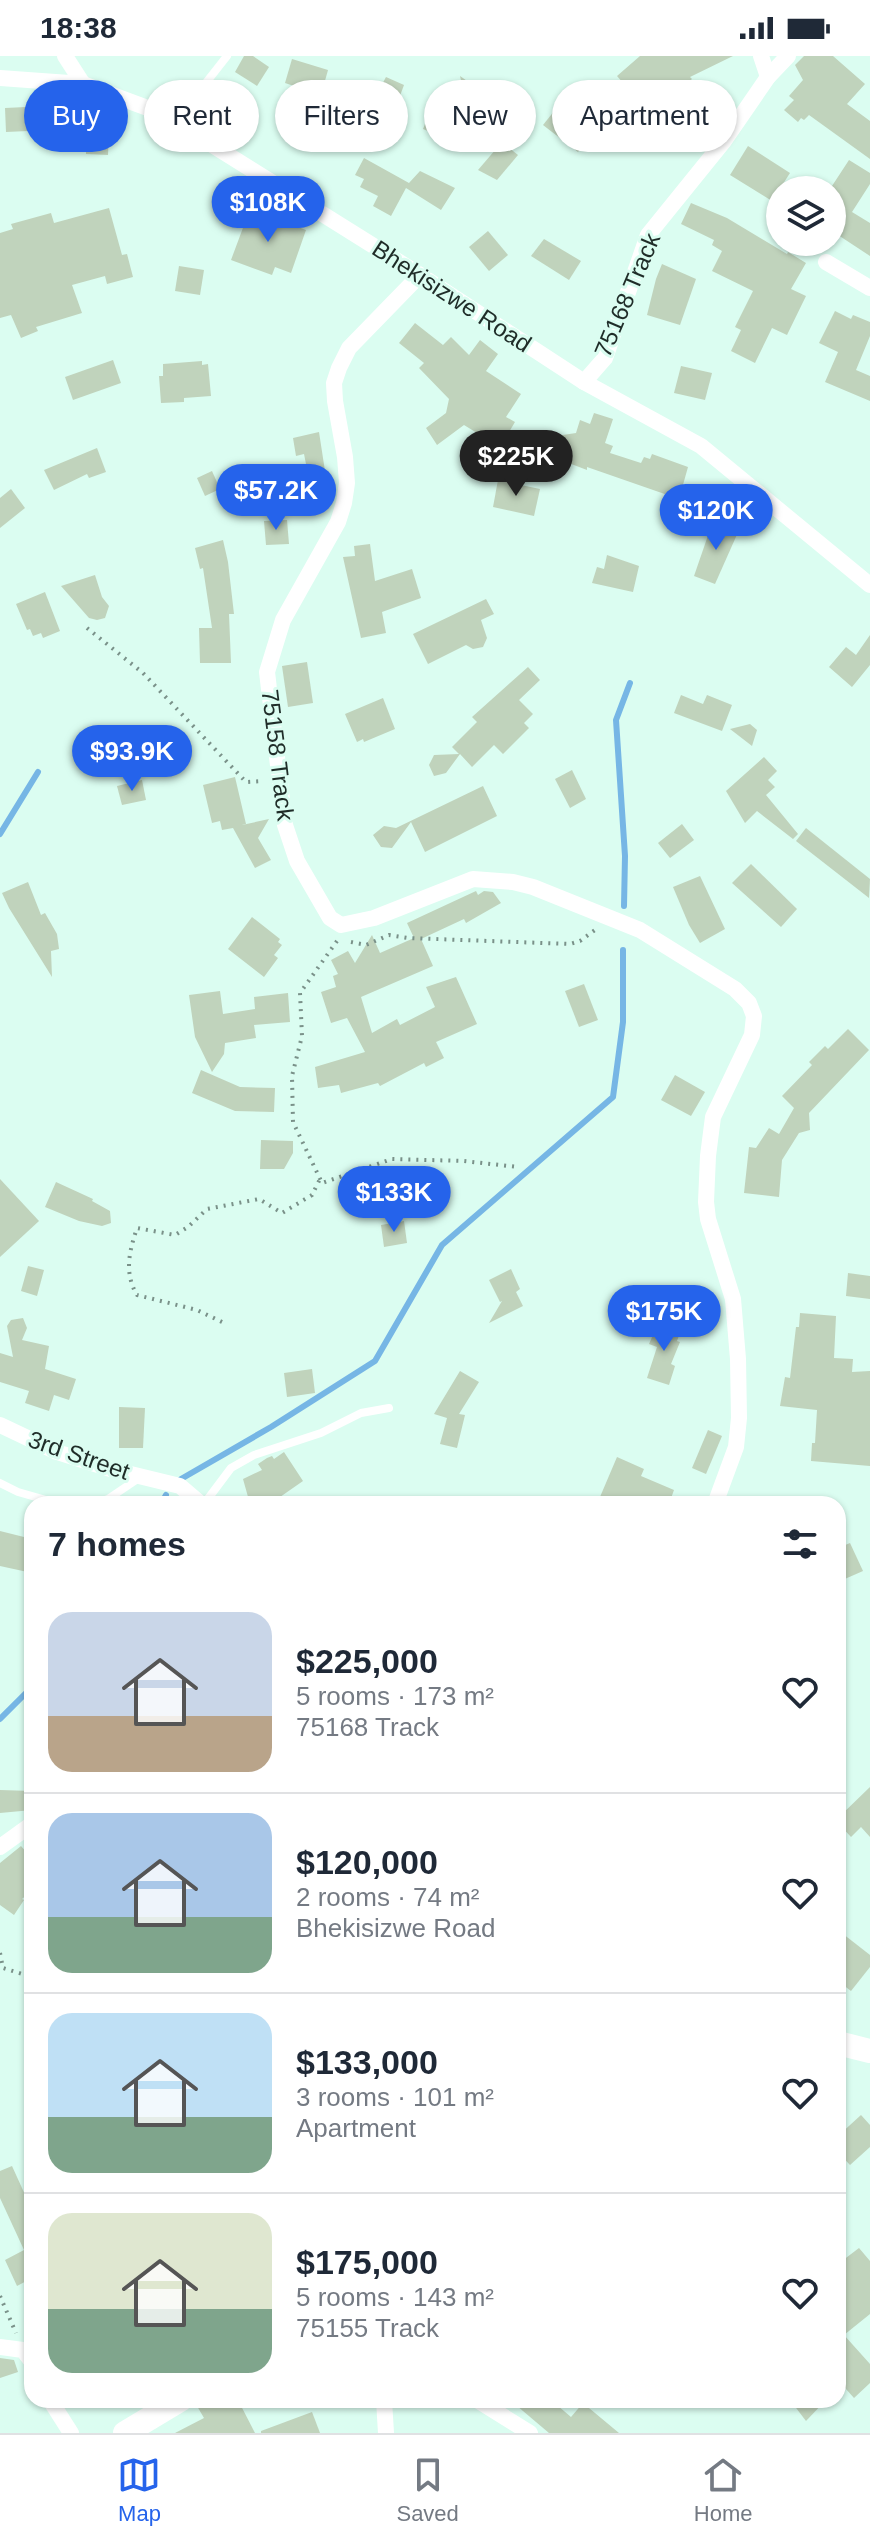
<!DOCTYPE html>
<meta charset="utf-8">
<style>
:root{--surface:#fff;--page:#f6f6f7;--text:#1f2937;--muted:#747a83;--line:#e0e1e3;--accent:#2563eb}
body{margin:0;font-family:Helvetica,sans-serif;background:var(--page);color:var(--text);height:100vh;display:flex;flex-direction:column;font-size:30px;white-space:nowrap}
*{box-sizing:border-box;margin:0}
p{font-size:26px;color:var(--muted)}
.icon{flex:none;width:44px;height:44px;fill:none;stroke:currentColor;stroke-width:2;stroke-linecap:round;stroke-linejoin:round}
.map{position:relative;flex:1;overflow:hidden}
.drawer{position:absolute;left:24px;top:1440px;width:822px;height:912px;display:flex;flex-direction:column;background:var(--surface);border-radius:24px;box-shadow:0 2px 6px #0004}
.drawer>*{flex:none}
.banner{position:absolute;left:24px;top:24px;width:822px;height:72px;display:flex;gap:16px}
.buttons{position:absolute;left:766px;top:120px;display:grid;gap:16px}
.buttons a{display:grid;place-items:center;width:80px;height:80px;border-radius:50%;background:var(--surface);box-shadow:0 2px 6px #0004;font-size:40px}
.price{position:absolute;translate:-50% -68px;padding:0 18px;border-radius:28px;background:var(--accent);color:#fff;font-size:26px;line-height:52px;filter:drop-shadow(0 2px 4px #0008)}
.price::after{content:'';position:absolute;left:50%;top:48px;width:24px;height:18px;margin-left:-12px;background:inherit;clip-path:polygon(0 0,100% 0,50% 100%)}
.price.current{background:#222;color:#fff}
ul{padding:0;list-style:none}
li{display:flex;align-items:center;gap:24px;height:200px;padding:0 24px}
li+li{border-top:2px solid var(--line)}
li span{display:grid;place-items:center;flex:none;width:224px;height:160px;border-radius:24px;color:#555}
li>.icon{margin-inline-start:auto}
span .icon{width:96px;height:96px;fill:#fffc;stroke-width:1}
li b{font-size:34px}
h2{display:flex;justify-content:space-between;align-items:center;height:96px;padding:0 24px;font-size:34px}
.chip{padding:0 28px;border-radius:36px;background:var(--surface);box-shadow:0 2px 6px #0004;font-size:28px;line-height:72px}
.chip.current{background:var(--accent);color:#fff}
.status{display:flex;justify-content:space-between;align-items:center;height:56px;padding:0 40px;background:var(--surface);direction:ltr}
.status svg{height:22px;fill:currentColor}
.tab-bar{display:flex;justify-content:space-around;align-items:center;height:112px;border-top:2px solid var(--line);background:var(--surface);font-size:22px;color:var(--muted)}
.tab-bar a{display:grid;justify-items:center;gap:4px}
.tab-bar .current{color:var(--accent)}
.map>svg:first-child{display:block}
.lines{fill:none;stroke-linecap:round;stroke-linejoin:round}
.stream{stroke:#76b6e5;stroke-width:6}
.building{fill:#c0d3bc}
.path{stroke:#7a9189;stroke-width:4;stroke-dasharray:2 6;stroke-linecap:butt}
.lane{stroke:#fff;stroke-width:8}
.street{stroke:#fff;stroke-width:16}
.secondary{stroke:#fff;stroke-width:24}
.labels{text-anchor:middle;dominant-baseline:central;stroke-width:6;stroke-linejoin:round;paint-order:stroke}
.street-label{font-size:24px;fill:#1f2c28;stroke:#dbfdf1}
</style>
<div class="status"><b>18:38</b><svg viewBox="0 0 49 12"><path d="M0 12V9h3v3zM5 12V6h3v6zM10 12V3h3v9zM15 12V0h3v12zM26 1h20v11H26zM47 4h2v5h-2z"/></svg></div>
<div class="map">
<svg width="870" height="2377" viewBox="0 0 870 2377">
<rect width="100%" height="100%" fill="#dbfdf1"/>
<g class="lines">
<!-- stream -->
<g class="stream">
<path d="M 0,778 L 38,716"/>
<path d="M 624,850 L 625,800 L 616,664 L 630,627"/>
<path d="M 181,1423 L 271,1371 L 375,1305 L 442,1189 L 613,1041 L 623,966 L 623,894"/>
<path d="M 161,1448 L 166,1439"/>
<path d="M 0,1663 L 32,1631"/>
</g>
</g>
<!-- building -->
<g class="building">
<path d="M 244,0 L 253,0 L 269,11 L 257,30 L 235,16 Z"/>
<path d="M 640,0 L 733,0 L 690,21 L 692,23 L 651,59 L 617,20 Z"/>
<path d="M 804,0 L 833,0 L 865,28 L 847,48 L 870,65 L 870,103 L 809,59 L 804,64 L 801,62 L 798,66 L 784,54 L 794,44 L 789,40 L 803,24 L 795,9 Z"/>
<path d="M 292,3 L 328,14 L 321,39 L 285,27 Z"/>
<path d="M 460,20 L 490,41 L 471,67 Z"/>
<path d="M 386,21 L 404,29 L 388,72 L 360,62 L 370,35 L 377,38 Z"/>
<path d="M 435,43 L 450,50 L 438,79 L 423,73 Z"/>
<path d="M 559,49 L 594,76 L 578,96 L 543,69 Z"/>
<path d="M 26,51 L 28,75 L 6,76 L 5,52 Z"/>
<path d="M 86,75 L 109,75 L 108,99 L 86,98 Z"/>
<path d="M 502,86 L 518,99 L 497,124 L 478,114 Z"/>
<path d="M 748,90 L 790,117 L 772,145 L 730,119 Z"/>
<path d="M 364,102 L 409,127 L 420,115 L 455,132 L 441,154 L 406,132 L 391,160 L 373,150 L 378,140 L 360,131 L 364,123 L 355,119 Z"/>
<path d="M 849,104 L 870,117 L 870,128 L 852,156 L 870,167 L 870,200 L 832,175 L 832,130 Z"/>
<path d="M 691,147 L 727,162 L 787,198 L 788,196 L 806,207 L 791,233 L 806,240 L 787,279 L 772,272 L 755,307 L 731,295 L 741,274 L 735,271 L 753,235 L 712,215 L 722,195 L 712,189 L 714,184 L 681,168 Z"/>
<path d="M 109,152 L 122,199 L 127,198 L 133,221 L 107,228 L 105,220 L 72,229 L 82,257 L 36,271 L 38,275 L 21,282 L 11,259 L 0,262 L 0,177 L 13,173 L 11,168 L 51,157 L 54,167 Z"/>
<path d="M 250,153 L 306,174 L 291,217 L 275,211 L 272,219 L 231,204 Z"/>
<path d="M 488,175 L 508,199 L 489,215 L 469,191 Z"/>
<path d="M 544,183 L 581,205 L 569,224 L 531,200 Z"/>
<path d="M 662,208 L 696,223 L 680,269 L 647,259 L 656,223 Z"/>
<path d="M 179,210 L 204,214 L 200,239 L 175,235 Z"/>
<path d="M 835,255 L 851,263 L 853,259 L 870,266 L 870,280 L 856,314 L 870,320 L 870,345 L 825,326 L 838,296 L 819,287 Z"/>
<path d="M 415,267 L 443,289 L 451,281 L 469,299 L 480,284 L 498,298 L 486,315 L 521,338 L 506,361 L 515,366 L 500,391 L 464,369 L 437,389 L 426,372 L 446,357 L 449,343 L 419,312 L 424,307 L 399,287 Z"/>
<path d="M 113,304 L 121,327 L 73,344 L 65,321 Z"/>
<path d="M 202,305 L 202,309 L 208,308 L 211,340 L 184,342 L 184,346 L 161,347 L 159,320 L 163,320 L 163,308 Z"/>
<path d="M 681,310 L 712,317 L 705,344 L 674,337 Z"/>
<path d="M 594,357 L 613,363 L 605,387 L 613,390 L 610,397 L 641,407 L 644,401 L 650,403 L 652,398 L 688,411 L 679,443 L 587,411 L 587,414 L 566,406 L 563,415 L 547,420 L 543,381 L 552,386 L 556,380 L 576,377 L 580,364 L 590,368 Z"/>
<path d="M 319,376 L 325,415 L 308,418 L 304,398 L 296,400 L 293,382 Z"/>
<path d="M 97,392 L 106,416 L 89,422 L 87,418 L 54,434 L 44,414 Z"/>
<path d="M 212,415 L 220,433 L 205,440 L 197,422 Z"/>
<path d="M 498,424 L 540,433 L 534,460 L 493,451 Z"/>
<path d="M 11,433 L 25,452 L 0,472 L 0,442 Z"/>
<path d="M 287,464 L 289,488 L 266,489 L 264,465 Z"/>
<path d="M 713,465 L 739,474 L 715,528 L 694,520 Z"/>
<path d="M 223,484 L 228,506 L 234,558 L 229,558 L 231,607 L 200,607 L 199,572 L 212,572 L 203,512 L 200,513 L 195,492 Z"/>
<path d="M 370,488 L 375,525 L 412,513 L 421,542 L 382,556 L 386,577 L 361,582 L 343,501 L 355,500 L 354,490 Z"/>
<path d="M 607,499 L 639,510 L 633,536 L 592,527 L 597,511 L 604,513 Z"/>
<path d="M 95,519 L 102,541 L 109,550 L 105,562 L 97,564 L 89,562 L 61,530 Z"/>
<path d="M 45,536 L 60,575 L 43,582 L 41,577 L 33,580 L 30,573 L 27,574 L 16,548 Z"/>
<path d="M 486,543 L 494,558 L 481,564 L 487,582 L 483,591 L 473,593 L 466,589 L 428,608 L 413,578 Z"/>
<path d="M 870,579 L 870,609 L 852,631 L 829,611 L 846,591 L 856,599 Z"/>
<path d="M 307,606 L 313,647 L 288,651 L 282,610 Z"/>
<path d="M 528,611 L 540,624 L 519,644 L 533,658 L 524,667 L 529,672 L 503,698 L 494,689 L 472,711 L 460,698 L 446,717 L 434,720 L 429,709 L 434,699 L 459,698 L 452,691 L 477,666 L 472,661 Z"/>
<path d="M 681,639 L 703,648 L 707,639 L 732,649 L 722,675 L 674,657 Z"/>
<path d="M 383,642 L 395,673 L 364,686 L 363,683 L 357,686 L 345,658 Z"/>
<path d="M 750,668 L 757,674 L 752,690 L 730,673 Z"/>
<path d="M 168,671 L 174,691 L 149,699 L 144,678 Z"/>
<path d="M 764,701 L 777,715 L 768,724 L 775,731 L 766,739 L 798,778 L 793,783 L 757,755 L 745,767 L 726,735 Z"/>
<path d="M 572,714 L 586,743 L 570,752 L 555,723 Z"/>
<path d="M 235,721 L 246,768 L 242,769 L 269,763 L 258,782 L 271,804 L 255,812 L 233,772 L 222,774 L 220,765 L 212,767 L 203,729 Z"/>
<path d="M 142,724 L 146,744 L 122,749 L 117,730 Z"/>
<path d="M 483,730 L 497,760 L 425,796 L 411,766 L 392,792 L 381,791 L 373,779 L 384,770 L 396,772 Z"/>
<path d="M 682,768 L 694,784 L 670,802 L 658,787 Z"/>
<path d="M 806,772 L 870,823 L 869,842 L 796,785 Z"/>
<path d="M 751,808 L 797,853 L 781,871 L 732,827 Z"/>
<path d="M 700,820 L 725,873 L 700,887 L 689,869 L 673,831 Z"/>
<path d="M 28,826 L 41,859 L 45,857 L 57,878 L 59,893 L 51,895 L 52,921 L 9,852 L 2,837 Z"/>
<path d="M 476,835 L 478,839 L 484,835 L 493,836 L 501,847 L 466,867 L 464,863 L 421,883 L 433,910 L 361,941 L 372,977 L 397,963 L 400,969 L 435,951 L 426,931 L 456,921 L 477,968 L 436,986 L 444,1002 L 426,1011 L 424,1007 L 380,1030 L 378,1027 L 341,1037 L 339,1029 L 318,1032 L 315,1011 L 365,996 L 347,962 L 331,967 L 321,936 L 336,931 L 333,920 L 338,918 L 331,904 L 348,895 L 355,907 L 372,879 L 380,897 L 414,882 L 407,867 Z"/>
<path d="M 252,861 L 280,883 L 278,886 L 282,889 L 274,899 L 278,902 L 264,921 L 228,893 Z"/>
<path d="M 584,928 L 598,964 L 579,971 L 565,935 Z"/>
<path d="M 220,935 L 223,958 L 255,953 L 254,941 L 288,937 L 290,966 L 254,969 L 256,982 L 225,987 L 224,998 L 212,1016 L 195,981 L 189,939 Z"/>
<path d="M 848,973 L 869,994 L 809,1057 L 810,1074 L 799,1077 L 782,1104 L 779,1141 L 744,1137 L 749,1091 L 756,1092 L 769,1072 L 779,1078 L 794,1052 L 782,1040 L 812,1009 L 809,1006 L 825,990 L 828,993 Z"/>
<path d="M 201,1014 L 240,1031 L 275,1032 L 274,1056 L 235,1055 L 192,1037 Z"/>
<path d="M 675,1019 L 705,1036 L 691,1060 L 661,1044 Z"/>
<path d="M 261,1084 L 293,1085 L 293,1097 L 284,1113 L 260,1113 Z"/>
<path d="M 0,1123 L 39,1165 L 0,1201 Z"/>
<path d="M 56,1126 L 93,1143 L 92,1145 L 110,1155 L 111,1167 L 102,1170 L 79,1165 L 45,1151 Z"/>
<path d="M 404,1165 L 407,1187 L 384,1191 L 381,1169 Z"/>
<path d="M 28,1210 L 44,1214 L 37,1240 L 21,1235 Z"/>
<path d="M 511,1213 L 520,1233 L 516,1236 L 523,1250 L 489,1267 L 502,1245 L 500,1246 L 489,1224 Z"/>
<path d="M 848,1217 L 870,1220 L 870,1243 L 846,1240 Z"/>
<path d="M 800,1257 L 836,1260 L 834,1302 L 853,1303 L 852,1316 L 870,1315 L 870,1410 L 811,1405 L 812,1387 L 815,1387 L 817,1354 L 780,1350 L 785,1321 L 790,1322 L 796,1271 L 799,1271 Z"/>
<path d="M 23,1262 L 27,1272 L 22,1284 L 49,1290 L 45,1313 L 76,1323 L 69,1344 L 54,1339 L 49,1355 L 25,1347 L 29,1335 L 0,1326 L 0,1297 L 13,1301 L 7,1270 L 11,1264 Z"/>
<path d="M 659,1265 L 681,1274 L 677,1285 L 680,1286 L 671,1308 L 675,1310 L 669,1329 L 647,1322 L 657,1291 L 649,1288 Z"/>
<path d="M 312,1313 L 315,1337 L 287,1341 L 284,1317 Z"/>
<path d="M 460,1315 L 479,1326 L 459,1358 L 465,1359 L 457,1392 L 440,1388 L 447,1362 L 434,1358 Z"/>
<path d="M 119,1351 L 145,1352 L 143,1392 L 119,1392 Z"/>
<path d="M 708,1374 L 722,1380 L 706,1418 L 692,1412 Z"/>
<path d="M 284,1396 L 303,1425 L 270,1448 L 250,1448 L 243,1423 L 262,1414 L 258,1408 L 267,1402 L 272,1400 L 274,1403 Z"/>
<path d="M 617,1401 L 644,1413 L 641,1420 L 674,1434 L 669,1448 L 597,1448 Z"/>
<path d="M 0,1475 L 32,1483 L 32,1517 L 0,1510 Z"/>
<path d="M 850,1487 L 863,1515 L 838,1526 L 838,1492 Z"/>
<path d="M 870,1731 L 870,1781 L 861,1771 L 851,1781 L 838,1767 L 838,1762 Z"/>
<path d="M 0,1734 L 32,1735 L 32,1754 L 0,1757 Z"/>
<path d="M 21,1790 L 32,1803 L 32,1834 L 22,1843 L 24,1844 L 14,1859 L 0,1849 L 0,1807 Z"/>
<path d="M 838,1874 L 870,1899 L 870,1911 L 851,1935 L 838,1925 Z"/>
<path d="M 861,2059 L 870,2069 L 870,2091 L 850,2109 L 838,2096 L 838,2080 Z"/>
<path d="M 12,2110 L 32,2154 L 32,2222 L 17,2230 L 5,2204 L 24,2194 L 0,2142 L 0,2115 Z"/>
<path d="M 859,2192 L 870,2205 L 870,2258 L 844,2279 L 870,2308 L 870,2327 L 854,2342 L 838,2324 L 838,2208 Z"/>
<path d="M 0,2302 L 14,2304 L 18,2316 L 0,2322 Z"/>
<path d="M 209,2344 L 238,2344 L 255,2377 L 175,2377 L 204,2362 L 197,2350 Z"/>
<path d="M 510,2344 L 551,2344 L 571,2361 L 583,2347 L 619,2377 L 549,2377 Z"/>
<path d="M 790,2344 L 826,2344 L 806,2365 Z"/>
<path d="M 312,2356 L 320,2377 L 261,2377 L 261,2375 Z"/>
</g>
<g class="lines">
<!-- path -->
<g class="path">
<path d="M 87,572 L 143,617 L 246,726 L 264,725"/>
<path d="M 337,885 L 300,937 L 302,980 L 292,1020 L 293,1066 L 322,1127 L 392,1103 L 464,1105 L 518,1111"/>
<path d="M 351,886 L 366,889 L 389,879 L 408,882 L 570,888 L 580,885 L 595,874"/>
<path d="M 222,1266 L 197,1254 L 137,1239 C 124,1217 129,1196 137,1172 L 175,1179 L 188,1171 L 207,1153 L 259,1143 L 282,1157 L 312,1139 L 320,1123"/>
<path d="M 0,1897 L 3,1912 L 32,1921"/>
<path d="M 0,2240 L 16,2277"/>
</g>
<!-- lane -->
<g class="lane">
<path d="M 162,56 L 205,28 L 227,0"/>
<path d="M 0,1427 L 18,1436 L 60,1448"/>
<path d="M 91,1448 L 108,1443 L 139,1422"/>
<path d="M 204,1448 L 231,1412 L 254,1399 L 321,1377 L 361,1357 L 389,1352"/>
</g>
<!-- street -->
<g class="street">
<path d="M 65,0 L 83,28"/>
<path d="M 761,0 L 768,21"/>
<path d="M 0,22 L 83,28 L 161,57 L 420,219 L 584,326 L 701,390 L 870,529"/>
<path d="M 826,206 L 870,232"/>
<path d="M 420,219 L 349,292 L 339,312 L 334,327 L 335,345 L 345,401 L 347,427 L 344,447 L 338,466 L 283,564 L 267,616 L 285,769 L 297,805 L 330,862 L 341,869 L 374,862 L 473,823 L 513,826 L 533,831 L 640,874 L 735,933 L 749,947 L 754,960 L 752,979 L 713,1061 L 708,1100 L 706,1146 L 708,1163 L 733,1243 L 738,1303 L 739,1362 L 736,1391 L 715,1448"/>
<path d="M 584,326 L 605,302 L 648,179 L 724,85 L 768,21 L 788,0"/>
<path d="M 0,1369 L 57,1396 L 110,1413 L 180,1430 L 201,1448"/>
<path d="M 0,1791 L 32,1768"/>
<path d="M 838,1797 L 838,1835"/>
<path d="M 0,2291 L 23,2294 L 32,2306"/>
<path d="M 50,2344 L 71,2377"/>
<path d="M 384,2344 L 386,2377"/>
<path d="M 477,2344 L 530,2377"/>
</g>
<!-- secondary -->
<g class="secondary">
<path d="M 838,1987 L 870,1995"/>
<path d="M 125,2377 L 180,2344"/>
</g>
</g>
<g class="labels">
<!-- street labels -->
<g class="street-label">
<text transform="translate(627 239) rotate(-67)">75168 Track</text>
<text transform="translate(452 240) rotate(33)">Bhekisizwe Road</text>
<text transform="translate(278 699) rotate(83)">75158 Track</text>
<text transform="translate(79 1399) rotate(19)">3rd Street</text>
</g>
</g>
</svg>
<div class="buttons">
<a><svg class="icon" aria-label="layers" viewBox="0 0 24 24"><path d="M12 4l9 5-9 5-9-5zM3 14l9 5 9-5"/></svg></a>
</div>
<b class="price" style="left:268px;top:188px">$108K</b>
<b class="price current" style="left:516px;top:442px">$225K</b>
<b class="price" style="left:276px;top:476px">$57.2K</b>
<b class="price" style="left:716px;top:496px">$120K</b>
<b class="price" style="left:132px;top:737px">$93.9K</b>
<b class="price" style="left:394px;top:1178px">$133K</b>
<b class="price" style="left:664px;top:1297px">$175K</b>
<div class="banner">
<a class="chip current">Buy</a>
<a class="chip">Rent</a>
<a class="chip">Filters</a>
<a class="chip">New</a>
<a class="chip">Apartment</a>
</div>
<section class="drawer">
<h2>7 homes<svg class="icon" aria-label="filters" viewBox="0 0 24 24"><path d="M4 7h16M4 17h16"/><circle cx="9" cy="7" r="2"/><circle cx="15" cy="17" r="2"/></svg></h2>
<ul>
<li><span style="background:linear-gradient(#c9d6e8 65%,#b9a48a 0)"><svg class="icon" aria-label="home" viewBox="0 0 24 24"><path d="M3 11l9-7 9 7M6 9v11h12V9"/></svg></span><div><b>$225,000</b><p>5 rooms · 173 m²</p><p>75168 Track</p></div><svg class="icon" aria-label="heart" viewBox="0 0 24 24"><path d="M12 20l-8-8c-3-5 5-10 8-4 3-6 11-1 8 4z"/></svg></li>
<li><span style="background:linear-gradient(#a9c7e8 65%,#7fa58c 0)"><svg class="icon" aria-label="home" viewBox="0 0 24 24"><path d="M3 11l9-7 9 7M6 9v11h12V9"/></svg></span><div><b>$120,000</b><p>2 rooms · 74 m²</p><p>Bhekisizwe Road</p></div><svg class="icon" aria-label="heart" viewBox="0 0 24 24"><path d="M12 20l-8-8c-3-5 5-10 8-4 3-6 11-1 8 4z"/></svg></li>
<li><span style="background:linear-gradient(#bfe0f5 65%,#7fa58c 0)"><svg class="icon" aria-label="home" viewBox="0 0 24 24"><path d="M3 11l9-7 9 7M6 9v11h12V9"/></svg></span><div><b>$133,000</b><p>3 rooms · 101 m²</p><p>Apartment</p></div><svg class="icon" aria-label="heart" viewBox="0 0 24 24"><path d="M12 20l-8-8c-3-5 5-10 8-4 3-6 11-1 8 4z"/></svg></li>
<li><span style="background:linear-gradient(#dfe7d0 60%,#7fa58c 0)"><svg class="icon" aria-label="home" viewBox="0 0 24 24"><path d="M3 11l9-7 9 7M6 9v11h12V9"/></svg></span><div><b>$175,000</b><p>5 rooms · 143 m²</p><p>75155 Track</p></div><svg class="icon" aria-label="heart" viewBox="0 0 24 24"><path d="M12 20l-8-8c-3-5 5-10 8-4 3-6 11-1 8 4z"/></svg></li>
</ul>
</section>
</div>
<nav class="tab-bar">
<a class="current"><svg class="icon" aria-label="map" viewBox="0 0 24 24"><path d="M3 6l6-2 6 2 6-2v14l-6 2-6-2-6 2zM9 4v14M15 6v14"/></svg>Map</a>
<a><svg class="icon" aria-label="saved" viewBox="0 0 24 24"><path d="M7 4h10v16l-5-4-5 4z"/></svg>Saved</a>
<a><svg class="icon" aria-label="home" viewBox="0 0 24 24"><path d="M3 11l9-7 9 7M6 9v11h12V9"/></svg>Home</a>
</nav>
